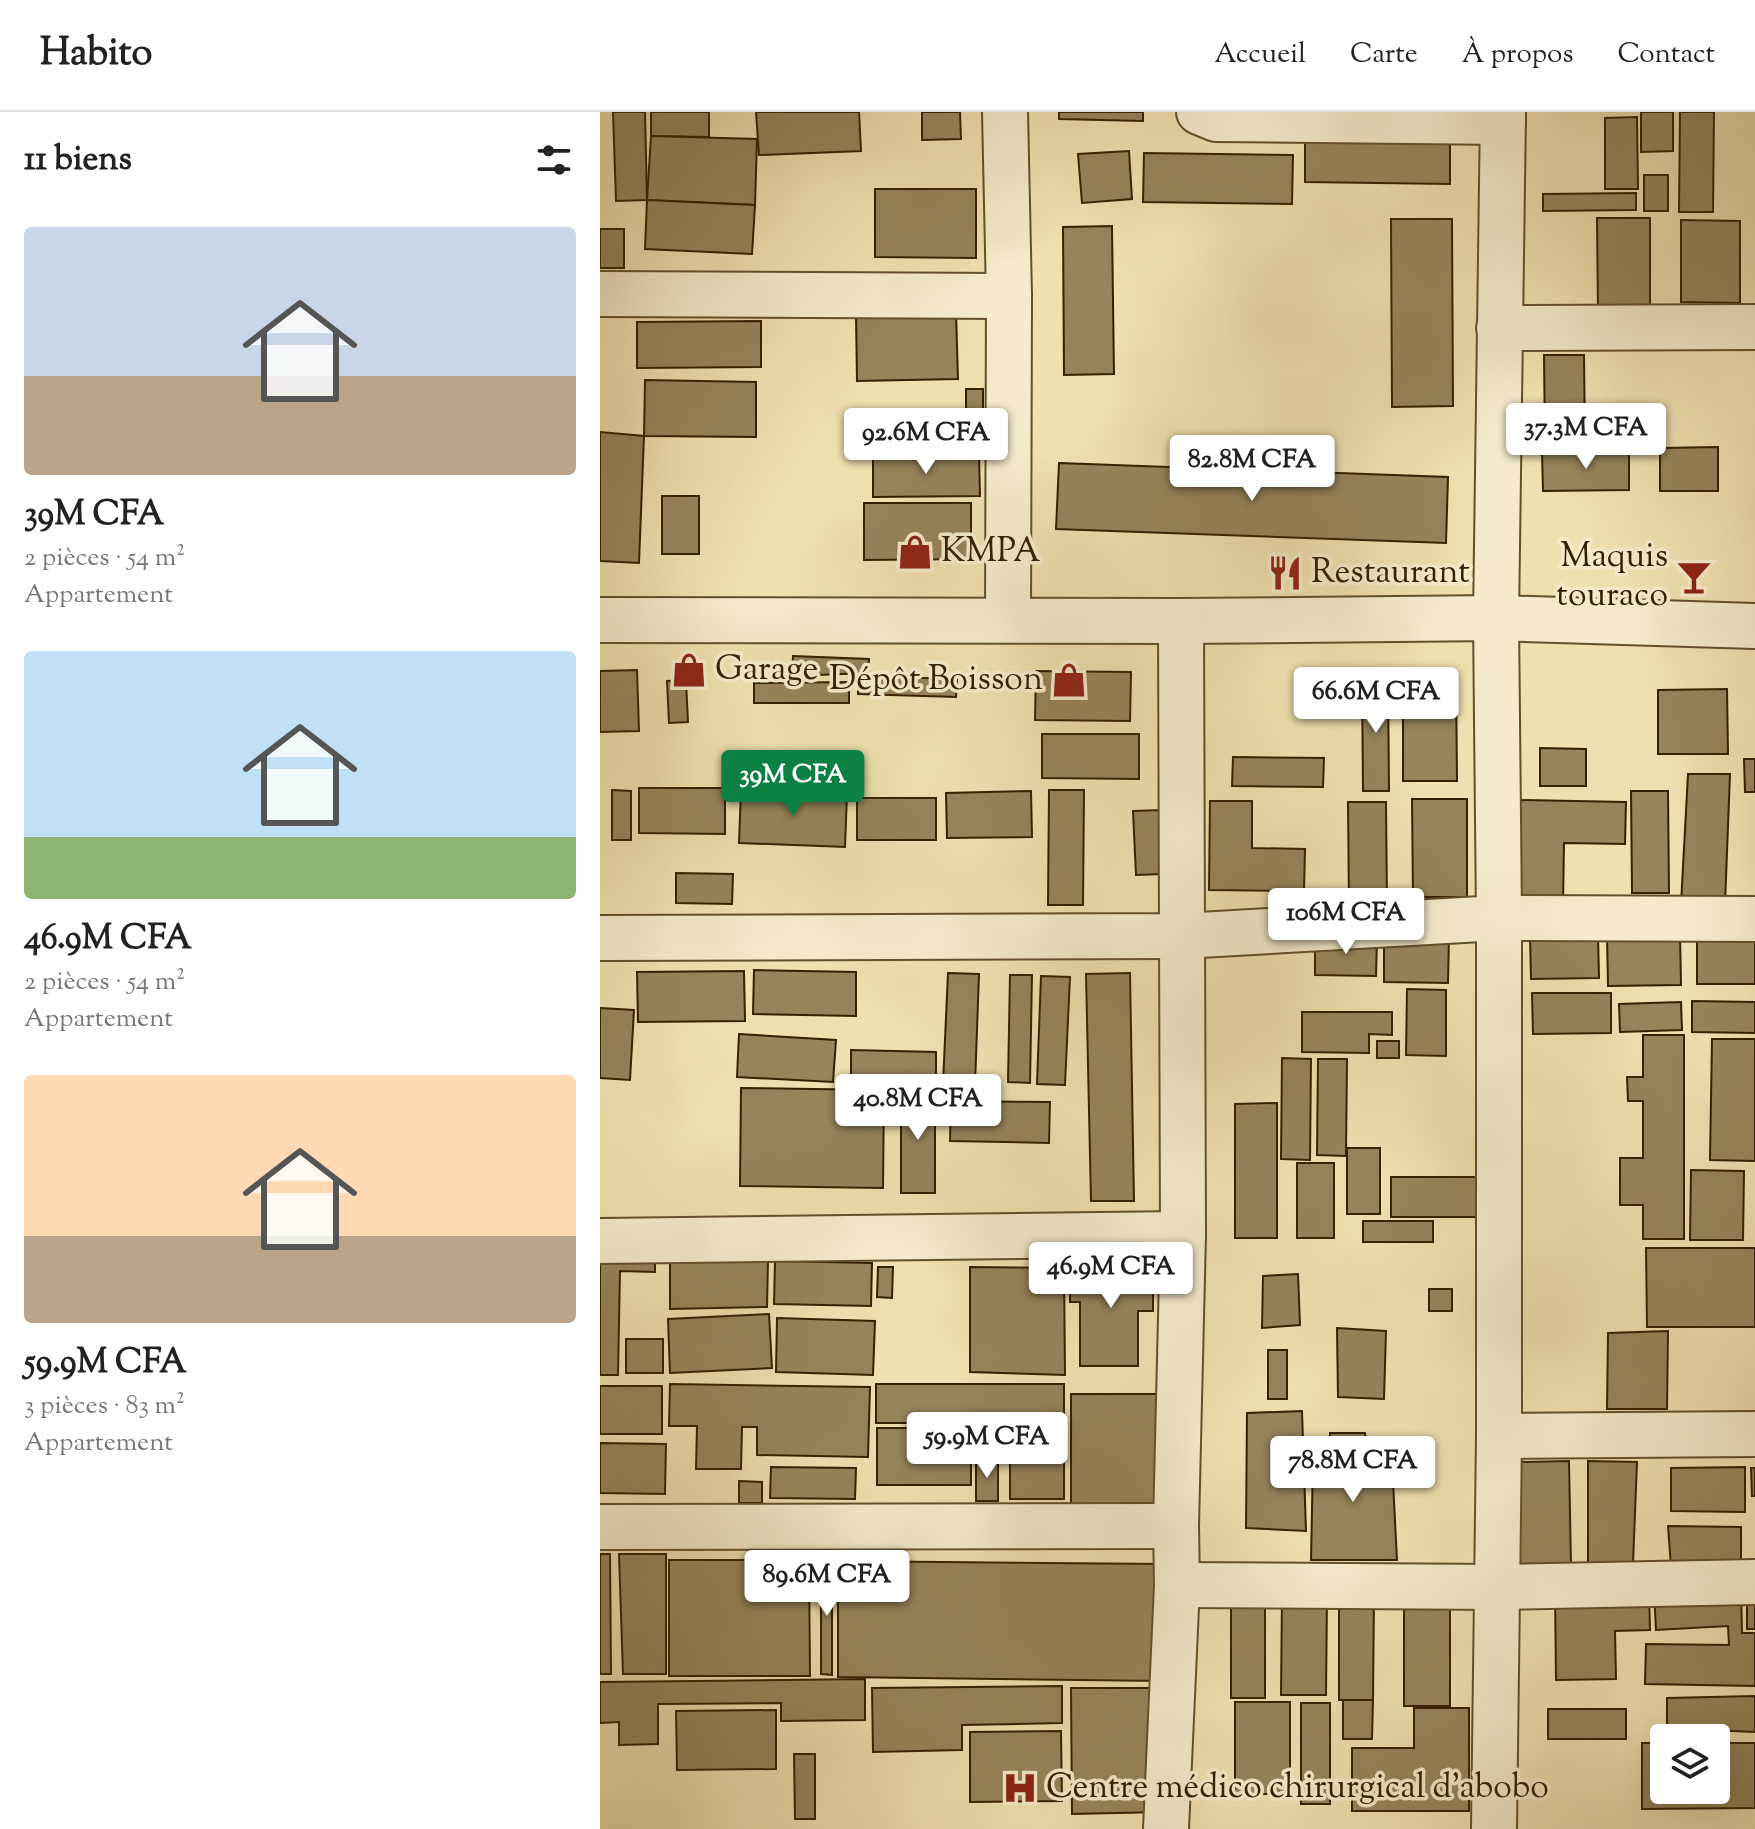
<!DOCTYPE html>
<html lang="fr">
<meta charset="utf-8">
<style>
:root{--surface:#fff;--page:#f6f6f6;--text:#222;--muted:#767676;--line:#e0e0e0;--accent:#0b8043}
body{margin:0;font-family:"Sorts Mill Goudy",serif;background:var(--page);color:var(--text);height:100vh;display:flex;flex-direction:column;font-size:30px;white-space:nowrap}
*{box-sizing:border-box;margin:0}
p{font-size:26px;color:var(--muted)}
.icon{flex:none;width:44px;height:44px;fill:none;stroke:currentColor;stroke-width:2;stroke-linecap:round;stroke-linejoin:round}
.map{position:relative;flex:1;overflow:hidden}
.panel{display:flex;flex-direction:column;background:var(--surface);width:600px}
.panel>*{flex:none}
.controls{position:absolute;left:1050px;top:1612px;display:grid;gap:16px}
.controls a{display:grid;place-items:center;width:80px;height:80px;border-radius:8px;background:var(--surface);box-shadow:0 8px 32px #0002;font-size:40px}
.price{position:absolute;translate:-50% -68px;padding:0 18px;border-radius:8px;background:#fff;color:#222;font-size:26px;line-height:52px;filter:drop-shadow(0 2px 4px #0008)}
.price::after{content:'';position:absolute;left:50%;top:48px;width:24px;height:18px;margin-left:-12px;background:inherit;clip-path:polygon(0 0,100% 0,50% 100%)}
.price.current{background:var(--accent);color:#fff}
ul{padding:0;list-style:none}
li{display:grid;align-content:center;gap:16px;height:424px;padding:0 24px}
li span{display:grid;place-items:center;height:248px;border-radius:8px;color:#555}
li>.icon{margin-inline-start:auto}
span .icon{width:144px;height:144px;fill:#fffc;stroke-width:1}
li b{font-size:34px}
h2{display:flex;justify-content:space-between;align-items:center;height:96px;padding:0 24px;font-size:34px}
header{display:flex;align-items:center;gap:48px;box-sizing:border-box;height:112px;padding:0 40px;background:var(--surface);border-bottom:2px solid var(--line)}
header strong{font-size:38px}
nav{display:flex;gap:44px;margin-inline-start:auto;font-size:28px}
main{display:flex;flex:1;min-height:0}
.map>svg:first-child{display:block}
.building{fill:#96845b;stroke:#352000;stroke-width:2}
.lines{fill:none;stroke-linecap:round;stroke-linejoin:round}
.minor-casing{stroke:#64502c;stroke-width:48}
.minor{stroke:#f5ebcb;stroke-width:44}
.labels{text-anchor:middle;dominant-baseline:central;stroke-width:7;stroke-linejoin:round;paint-order:stroke}
.poi-label{font-size:34px;fill:#352000;stroke:#f5ebcb;text-anchor:start}
</style>
<header>
<strong>Habito</strong>
<nav><a>Accueil</a><a>Carte</a><a>À propos</a><a>Contact</a></nav>
</header>
<main>
<section class="panel">
<h2>11 biens<svg class="icon" aria-label="filters" viewBox="0 0 24 24"><path d="M4 7h16M4 17h16"/><circle cx="9" cy="7" r="2"/><circle cx="15" cy="17" r="2"/></svg></h2>
<ul>
<li><span style="background:linear-gradient(#c9d6e8 60%,#b9a48a 0)"><svg class="icon" aria-label="home" viewBox="0 0 24 24"><path d="M3 11l9-7 9 7M6 9v11h12V9"/></svg></span><div><b>39M CFA</b><p>2 pièces · 54 m²</p><p>Appartement</p></div></li>
<li><span style="background:linear-gradient(#bfe0f5 75%,#8fb573 0)"><svg class="icon" aria-label="home" viewBox="0 0 24 24"><path d="M3 11l9-7 9 7M6 9v11h12V9"/></svg></span><div><b>46.9M CFA</b><p>2 pièces · 54 m²</p><p>Appartement</p></div></li>
<li><span style="background:linear-gradient(#ffd9b3 65%,#b9a48a 0)"><svg class="icon" aria-label="home" viewBox="0 0 24 24"><path d="M3 11l9-7 9 7M6 9v11h12V9"/></svg></span><div><b>59.9M CFA</b><p>3 pièces · 83 m²</p><p>Appartement</p></div></li>
</ul>
</section>
<div class="map">
<svg width="1155" height="1717" viewBox="0 0 1155 1717">
<rect width="100%" height="100%" fill="#efe0af"/>
<filter id="stains"><feTurbulence type="fractalNoise" baseFrequency=".0025" numOctaves="4"/><feColorMatrix values="0 0 0 0 .2 0 0 0 0 .09 0 0 0 0 .02 0 0 0 .5 -.17"/></filter>
<radialGradient id="worn" r=".72"><stop offset=".6" stop-color="#630" stop-opacity="0"/><stop offset="1" stop-color="#630" stop-opacity=".3"/></radialGradient>
<!-- building -->
<g class="building">
<path d="M 13,0 L 45,0 L 47,88 L 16,89 Z"/>
<path d="M 51,0 L 109,0 L 109,25 L 51,24 Z"/>
<path d="M 156,0 L 259,0 L 261,39 L 159,43 Z"/>
<path d="M 322,0 L 360,0 L 361,27 L 322,28 Z"/>
<path d="M 459,0 L 543,0 L 543,9 L 459,7 Z"/>
<path d="M 1041,0 L 1073,0 L 1073,39 L 1041,40 Z"/>
<path d="M 1080,0 L 1114,0 L 1113,100 L 1079,100 Z"/>
<path d="M 1037,5 L 1038,77 L 1005,77 L 1005,6 Z"/>
<path d="M 51,24 L 157,27 L 155,93 L 47,88 Z"/>
<path d="M 705,26 L 850,28 L 850,72 L 705,70 Z"/>
<path d="M 529,39 L 532,87 L 482,91 L 478,42 Z"/>
<path d="M 544,41 L 693,43 L 692,92 L 543,90 Z"/>
<rect x="1044" y="63" width="24" height="36"/>
<path d="M 275,77 L 376,77 L 376,146 L 275,145 Z"/>
<path d="M 1036,81 L 1036,98 L 943,99 L 943,82 Z"/>
<path d="M 47,88 L 155,93 L 152,142 L 45,137 Z"/>
<path d="M 997,106 L 1050,106 L 1050,200 L 998,201 Z"/>
<path d="M 791,107 L 852,107 L 853,294 L 792,295 Z"/>
<path d="M 1081,108 L 1140,109 L 1140,191 L 1081,190 Z"/>
<path d="M 512,114 L 514,262 L 464,263 L 463,115 Z"/>
<rect x="0" y="117" width="24" height="39"/>
<path d="M 356,200 L 358,267 L 257,269 L 256,202 Z"/>
<path d="M 161,209 L 161,255 L 37,256 L 37,210 Z"/>
<path d="M 944,243 L 984,243 L 985,330 L 945,330 Z"/>
<path d="M 45,268 L 156,270 L 156,325 L 44,324 Z"/>
<rect x="366" y="277" width="17" height="28"/>
<path d="M 0,320 L 44,324 L 39,451 L 0,449 Z"/>
<path d="M 1118,335 L 1118,379 L 1060,379 L 1060,336 Z"/>
<path d="M 1029,340 L 1029,378 L 943,379 L 942,341 Z"/>
<path d="M 379,343 L 380,384 L 273,385 L 273,344 Z"/>
<path d="M 459,351 L 848,365 L 846,431 L 456,417 Z"/>
<rect x="62" y="384" width="37" height="58"/>
<path d="M 264,391 L 371,391 L 371,447 L 264,448 Z"/>
<path d="M 193,544 L 269,547 L 268,561 L 192,564 Z"/>
<path d="M 37,558 L 39,619 L 0,620 L 0,559 Z"/>
<path d="M 436,559 L 531,560 L 530,609 L 435,608 Z"/>
<path d="M 258,564 L 357,567 L 356,585 L 258,582 Z"/>
<path d="M 856,564 L 857,669 L 803,669 L 803,565 Z"/>
<path d="M 788,567 L 789,679 L 763,679 L 762,568 Z"/>
<path d="M 86,568 L 88,610 L 69,611 L 67,569 Z"/>
<path d="M 249,570 L 249,591 L 154,591 L 154,571 Z"/>
<path d="M 1127,577 L 1128,642 L 1058,642 L 1058,578 Z"/>
<path d="M 442,622 L 539,622 L 539,667 L 442,666 Z"/>
<path d="M 940,636 L 986,637 L 986,674 L 940,674 Z"/>
<path d="M 633,645 L 724,646 L 723,675 L 632,674 Z"/>
<path d="M 1144,647 L 1155,647 L 1155,680 L 1145,680 Z"/>
<path d="M 1088,662 L 1130,662 L 1125,792 L 1081,792 Z"/>
<path d="M 39,676 L 125,676 L 125,722 L 39,721 Z"/>
<path d="M 12,678 L 31,679 L 31,728 L 12,728 Z"/>
<path d="M 141,678 L 247,682 L 245,735 L 139,731 Z"/>
<path d="M 449,678 L 484,678 L 483,793 L 448,793 Z"/>
<path d="M 431,679 L 432,725 L 347,726 L 346,681 Z"/>
<path d="M 1031,679 L 1068,679 L 1069,781 L 1032,781 Z"/>
<rect x="257" y="686" width="79" height="42"/>
<path d="M 812,687 L 867,687 L 867,785 L 813,785 Z"/>
<path d="M 919,688 L 1026,690 L 1025,732 L 964,731 L 963,793 L 918,792 Z"/>
<path d="M 610,689 L 652,689 L 652,736 L 705,737 L 704,779 L 609,778 Z"/>
<path d="M 748,690 L 786,690 L 787,795 L 749,796 Z"/>
<path d="M 561,698 L 564,762 L 536,763 L 533,699 Z"/>
<path d="M 76,761 L 133,762 L 132,792 L 76,791 Z"/>
<path d="M 998,821 L 999,866 L 931,867 L 930,823 Z"/>
<path d="M 1080,821 L 1081,873 L 1008,874 L 1007,823 Z"/>
<path d="M 715,825 L 777,826 L 776,864 L 715,863 Z"/>
<path d="M 784,825 L 849,825 L 848,871 L 784,870 Z"/>
<rect x="1097" y="827" width="58" height="45"/>
<path d="M 154,858 L 256,860 L 256,904 L 153,902 Z"/>
<path d="M 144,859 L 145,909 L 38,910 L 37,860 Z"/>
<path d="M 348,861 L 379,862 L 375,973 L 343,972 Z"/>
<path d="M 530,861 L 534,1089 L 491,1089 L 486,862 Z"/>
<path d="M 410,863 L 432,863 L 430,971 L 408,970 Z"/>
<path d="M 441,864 L 470,865 L 465,973 L 437,972 Z"/>
<path d="M 807,877 L 846,878 L 846,944 L 806,943 Z"/>
<path d="M 932,881 L 1011,881 L 1011,921 L 933,922 Z"/>
<path d="M 1092,889 L 1155,890 L 1155,921 L 1092,920 Z"/>
<path d="M 1081,890 L 1082,918 L 1020,920 L 1019,892 Z"/>
<path d="M 0,896 L 34,898 L 30,968 L 0,966 Z"/>
<path d="M 702,900 L 792,900 L 792,923 L 769,922 L 769,941 L 702,940 Z"/>
<path d="M 139,922 L 236,928 L 233,970 L 137,965 Z"/>
<path d="M 1043,923 L 1084,923 L 1084,1127 L 1043,1127 L 1043,1093 L 1020,1093 L 1020,1046 L 1043,1046 L 1043,989 L 1028,989 L 1027,965 L 1043,965 Z"/>
<path d="M 1112,927 L 1155,927 L 1155,1049 L 1110,1048 Z"/>
<rect x="777" y="929" width="22" height="17"/>
<path d="M 251,938 L 336,940 L 336,970 L 251,970 Z"/>
<path d="M 682,946 L 711,947 L 710,1048 L 681,1047 Z"/>
<path d="M 718,947 L 747,947 L 746,1044 L 717,1043 Z"/>
<path d="M 141,976 L 284,978 L 283,1076 L 140,1074 Z"/>
<rect x="301" y="980" width="34" height="101"/>
<path d="M 351,989 L 450,990 L 449,1031 L 350,1029 Z"/>
<path d="M 677,991 L 677,1126 L 635,1126 L 635,992 Z"/>
<rect x="747" y="1036" width="33" height="66"/>
<rect x="697" y="1051" width="37" height="75"/>
<path d="M 1091,1058 L 1144,1059 L 1143,1128 L 1090,1128 Z"/>
<rect x="791" y="1065" width="85" height="40"/>
<rect x="763" y="1109" width="70" height="21"/>
<path d="M 1046,1136 L 1155,1136 L 1155,1215 L 1047,1215 Z"/>
<path d="M 0,1139 L 55,1140 L 55,1160 L 20,1159 L 18,1263 L 0,1263 Z"/>
<path d="M 168,1149 L 167,1195 L 70,1197 L 70,1150 Z"/>
<path d="M 175,1149 L 272,1151 L 271,1194 L 174,1192 Z"/>
<path d="M 470,1151 L 553,1151 L 553,1199 L 538,1199 L 538,1254 L 480,1254 L 480,1190 L 470,1190 Z"/>
<path d="M 278,1155 L 293,1155 L 292,1186 L 277,1185 Z"/>
<path d="M 370,1155 L 464,1156 L 465,1263 L 370,1260 Z"/>
<path d="M 698,1162 L 700,1213 L 662,1216 L 663,1164 Z"/>
<rect x="829" y="1177" width="23" height="22"/>
<path d="M 169,1202 L 172,1256 L 70,1261 L 68,1207 Z"/>
<path d="M 177,1206 L 275,1209 L 273,1263 L 176,1260 Z"/>
<path d="M 737,1216 L 786,1219 L 784,1287 L 738,1285 Z"/>
<path d="M 1068,1219 L 1067,1297 L 1007,1297 L 1008,1221 Z"/>
<rect x="26" y="1227" width="37" height="34"/>
<rect x="668" y="1238" width="19" height="49"/>
<path d="M 70,1272 L 270,1275 L 268,1345 L 157,1343 L 157,1315 L 142,1315 L 141,1357 L 96,1357 L 97,1314 L 69,1314 Z"/>
<rect x="276" y="1272" width="188" height="39"/>
<rect x="0" y="1274" width="62" height="48"/>
<rect x="471" y="1282" width="87" height="111"/>
<path d="M 702,1299 L 706,1419 L 646,1416 L 647,1301 Z"/>
<rect x="277" y="1316" width="94" height="57"/>
<path d="M 730,1321 L 765,1321 L 769,1348 L 792,1350 L 797,1448 L 711,1448 L 713,1349 L 731,1350 Z"/>
<path d="M 0,1331 L 66,1332 L 65,1382 L 0,1381 Z"/>
<rect x="410" y="1334" width="54" height="53"/>
<rect x="376" y="1347" width="22" height="42"/>
<path d="M 969,1349 L 971,1453 L 914,1455 L 918,1350 Z"/>
<path d="M 988,1349 L 1037,1350 L 1033,1452 L 988,1451 Z"/>
<path d="M 171,1355 L 256,1356 L 255,1387 L 170,1386 Z"/>
<path d="M 1145,1355 L 1145,1400 L 1071,1399 L 1071,1356 Z"/>
<path d="M 1151,1356 L 1155,1356 L 1155,1384 L 1152,1384 Z"/>
<path d="M 139,1369 L 162,1370 L 162,1391 L 139,1391 Z"/>
<path d="M 1068,1414 L 1141,1415 L 1141,1450 L 1071,1455 Z"/>
<path d="M 0,1442 L 10,1442 L 11,1562 L 0,1562 Z"/>
<path d="M 19,1442 L 66,1442 L 66,1562 L 23,1562 Z"/>
<path d="M 69,1448 L 209,1448 L 210,1564 L 69,1564 Z"/>
<path d="M 238,1449 L 564,1452 L 563,1569 L 238,1565 Z"/>
<path d="M 221,1450 L 232,1450 L 232,1563 L 221,1562 Z"/>
<rect x="631" y="1476" width="34" height="110"/>
<path d="M 955,1478 L 1049,1478 L 1050,1518 L 1015,1519 L 1016,1567 L 956,1568 Z"/>
<path d="M 1141,1478 L 1142,1521 L 1155,1521 L 1155,1574 L 1045,1572 L 1046,1532 L 1129,1533 L 1128,1514 L 1056,1518 L 1054,1480 Z"/>
<rect x="1147" y="1478" width="8" height="39"/>
<path d="M 739,1482 L 774,1482 L 773,1588 L 739,1588 Z"/>
<rect x="804" y="1482" width="46" height="112"/>
<path d="M 682,1483 L 727,1483 L 726,1583 L 681,1583 Z"/>
<path d="M 265,1567 L 265,1608 L 181,1609 L 181,1591 L 58,1592 L 58,1632 L 19,1633 L 19,1610 L 0,1611 L 0,1570 Z"/>
<path d="M 462,1574 L 462,1611 L 362,1613 L 362,1638 L 273,1640 L 272,1576 Z"/>
<path d="M 471,1576 L 563,1576 L 563,1700 L 472,1702 Z"/>
<path d="M 1155,1584 L 1155,1620 L 1067,1616 L 1067,1586 Z"/>
<path d="M 743,1588 L 773,1588 L 772,1627 L 743,1627 Z"/>
<rect x="635" y="1590" width="55" height="92"/>
<rect x="701" y="1591" width="29" height="101"/>
<path d="M 814,1596 L 869,1596 L 869,1699 L 752,1699 L 752,1636 L 814,1636 Z"/>
<rect x="948" y="1597" width="78" height="30"/>
<path d="M 176,1598 L 176,1657 L 77,1658 L 76,1599 Z"/>
<path d="M 461,1619 L 462,1689 L 370,1690 L 370,1620 Z"/>
<path d="M 1042,1631 L 1064,1631 L 1064,1678 L 1116,1678 L 1116,1631 L 1155,1631 L 1155,1696 L 1042,1697 Z"/>
<path d="M 194,1642 L 215,1642 L 215,1707 L 195,1707 Z"/>
</g>
<g class="lines">
<!-- minor casing -->
<g class="minor-casing">
<g id="minor">
<path d="M 405,0 L 409,184 L 408,508"/>
<path d="M 599,0 L 616,7 L 903,10"/>
<path d="M 0,182 L 409,184"/>
<path d="M 899,216 L 1155,215"/>
<path d="M 0,508 L 581,509 L 896,506 L 1155,514"/>
<path d="M 0,826 L 582,824 L 899,806 L 1155,807"/>
<path d="M 0,1129 L 583,1122"/>
<path d="M 899,1324 L 1155,1322"/>
<path d="M 0,1415 L 576,1414"/>
<path d="M 577,1473 L 898,1475 L 1155,1470"/>
<path d="M 566,1717 L 577,1473 L 576,1414 L 583,1122 L 581,509"/>
<path d="M 894,1717 L 899,1324 L 899,806 L 896,506 L 903,0"/>
</g>
</g>
<!-- minor -->
<use href="#minor" class="minor"/>
</g>
<!-- icons -->
<defs>
<g id="shop-bare" transform="scale(2.76)"><path d="M-5-2.5h2.3a2.7 3.5 0 0 1 5.4 0H5L5.5 6h-11ZM-1.5-2.5h3a1.5 2.3 0 0 0-3 0Z" fill="#8f2418" stroke="#f5ebcb" stroke-width="2.5" paint-order="stroke"/></g>
<g id="restaurant-bare" transform="scale(2.76)"><path d="M-5-6h1v4h1v-4h1v4h1v-4h1v5L-1.5 .5V6h-2V.5L-5-1ZM5-6V6H3V1.5H1.5Q1.5-4 5-6Z" fill="#8f2418" stroke="#f5ebcb" stroke-width="2.5" paint-order="stroke"/></g>
<g id="bar-bare" transform="scale(2.76)"><path d="M-6-5H6L.8 .8V4.5H3.5V6h-7V4.5H-.8V.8Z" fill="#8f2418" stroke="#f5ebcb" stroke-width="2.5" paint-order="stroke"/></g>
<g id="hospital-bare" transform="scale(2.76)"><path d="M-5-5h3v3.5h4V-5h3V5h-3V1.5h-4V5h-3Z" fill="#8f2418" stroke="#f5ebcb" stroke-width="2.5" paint-order="stroke"/></g>
</defs>
<g fill-rule="evenodd">
<use href="#shop-bare" x="315" y="440"/>
<use href="#restaurant-bare" x="685" y="461"/>
<use href="#bar-bare" x="1094" y="465"/>
<use href="#shop-bare" x="89" y="558"/>
<use href="#shop-bare" x="469" y="568"/>
<use href="#hospital-bare" x="420" y="1676"/>
</g>
<g class="labels">
<!-- poi labels -->
<g class="poi-label">
<text x="341" y="440">KMPA</text>
<text x="1068" y="445" text-anchor="end">Maquis<tspan x="1068" dy="39">touraco</tspan></text>
<text x="711" y="461">Restaurant</text>
<text x="115" y="558">Garage</text>
<text x="443" y="568" text-anchor="end">Dépôt Boisson</text>
<text x="446" y="1676">Centre médico chirurgical d'abobo</text>
</g>
</g>
<rect width="100%" height="100%" filter="url(#stains)"/>
<rect width="100%" height="100%" fill="url(#worn)"/>
</svg>
<div class="controls">
<a><svg class="icon" aria-label="layers" viewBox="0 0 24 24"><path d="M12 4l9 5-9 5-9-5zM3 14l9 5 9-5"/></svg></a>
</div>
<b class="price" style="left:986px;top:359px">37.3M CFA</b>
<b class="price" style="left:326px;top:364px">92.6M CFA</b>
<b class="price" style="left:652px;top:391px">82.8M CFA</b>
<b class="price" style="left:776px;top:623px">66.6M CFA</b>
<b class="price current" style="left:193px;top:706px">39M CFA</b>
<b class="price" style="left:746px;top:844px">106M CFA</b>
<b class="price" style="left:318px;top:1030px">40.8M CFA</b>
<b class="price" style="left:511px;top:1198px">46.9M CFA</b>
<b class="price" style="left:387px;top:1368px">59.9M CFA</b>
<b class="price" style="left:753px;top:1392px">78.8M CFA</b>
<b class="price" style="left:227px;top:1506px">89.6M CFA</b>
</div>
</main>
